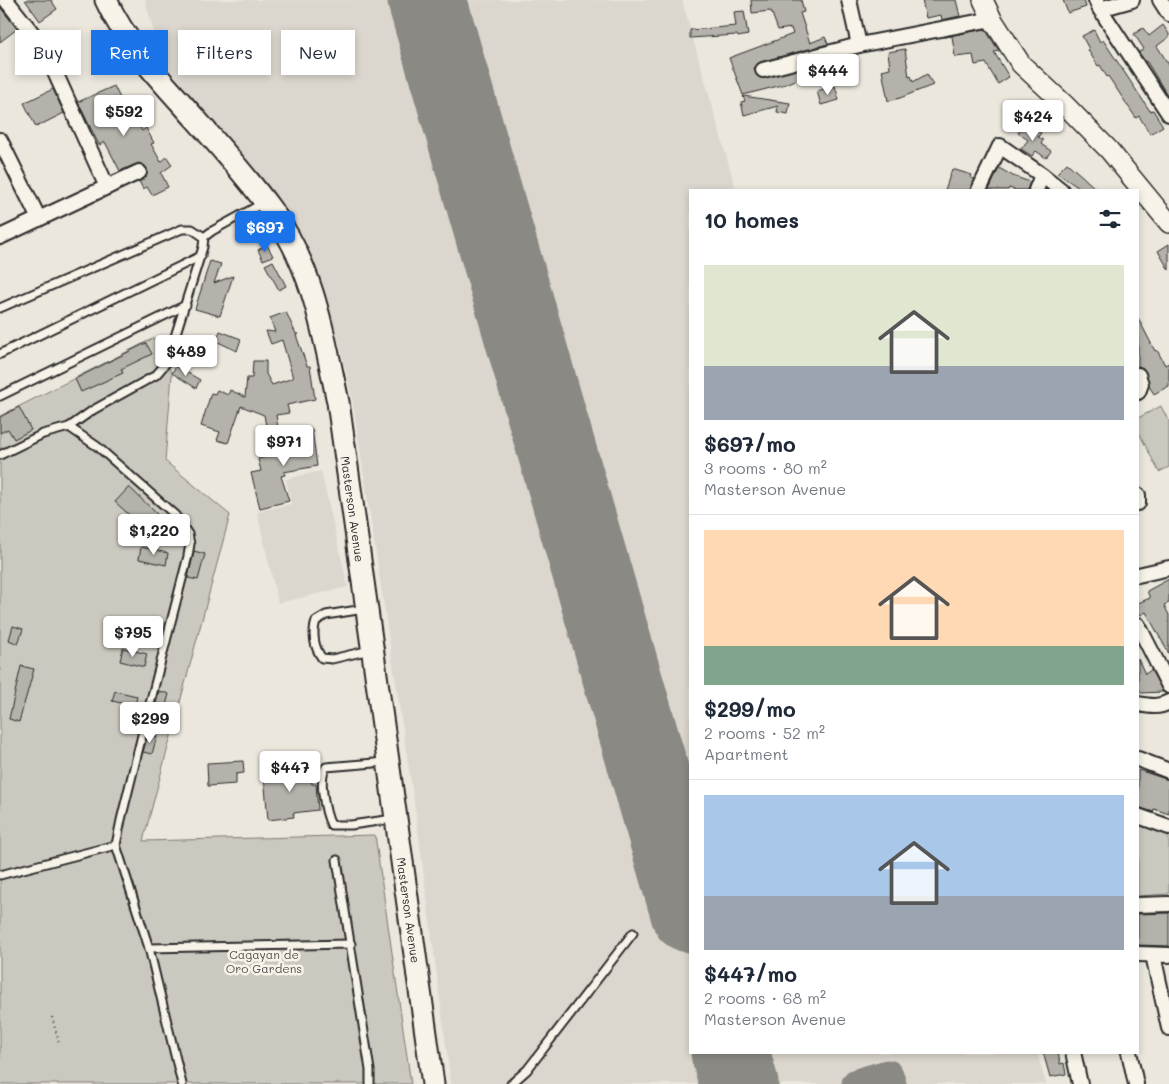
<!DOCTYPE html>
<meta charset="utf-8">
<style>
:root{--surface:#fff;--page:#f2f2f3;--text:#1f2937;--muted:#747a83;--line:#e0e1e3;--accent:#1a73e8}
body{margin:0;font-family:Mali,sans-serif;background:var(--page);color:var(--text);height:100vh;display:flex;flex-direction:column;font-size:19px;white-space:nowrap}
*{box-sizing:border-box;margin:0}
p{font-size:16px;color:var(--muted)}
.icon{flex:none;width:28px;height:28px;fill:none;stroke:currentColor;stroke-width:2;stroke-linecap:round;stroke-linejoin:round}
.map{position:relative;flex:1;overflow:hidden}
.drawer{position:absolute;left:689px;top:189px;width:450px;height:865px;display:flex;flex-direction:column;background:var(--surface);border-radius:0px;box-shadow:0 2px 8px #0003}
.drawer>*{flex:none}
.banner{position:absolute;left:15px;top:30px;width:475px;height:45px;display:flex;gap:10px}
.price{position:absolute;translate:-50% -42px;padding:0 11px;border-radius:5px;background:#fff;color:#222;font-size:16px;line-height:32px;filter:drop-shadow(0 1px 2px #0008)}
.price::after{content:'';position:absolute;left:50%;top:30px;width:15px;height:11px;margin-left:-8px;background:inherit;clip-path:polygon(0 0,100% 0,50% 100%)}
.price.active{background:var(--accent);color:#fff}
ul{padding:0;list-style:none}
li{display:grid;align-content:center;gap:10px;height:265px;padding:0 15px}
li+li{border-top:1px solid var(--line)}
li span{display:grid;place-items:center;height:155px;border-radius:0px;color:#555}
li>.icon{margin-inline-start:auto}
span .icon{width:90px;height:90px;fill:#fffc;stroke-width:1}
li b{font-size:21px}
h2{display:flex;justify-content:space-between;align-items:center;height:60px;padding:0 15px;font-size:21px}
.tag{padding:0 18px;border-radius:0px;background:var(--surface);box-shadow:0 2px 8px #0003;font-size:18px;line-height:45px}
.tag.active{background:var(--accent);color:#fff}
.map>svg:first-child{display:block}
.built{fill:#dbd7ce}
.green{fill:#cbc8bf;stroke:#7b7a75}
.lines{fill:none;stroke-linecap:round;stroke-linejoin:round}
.taxiway{stroke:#8b8984;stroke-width:31}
.runway{stroke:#8b8984;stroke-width:79}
.building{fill:#b5b2ab;stroke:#2b2b2b}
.lane-casing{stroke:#2b2b2b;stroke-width:11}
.street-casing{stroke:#2b2b2b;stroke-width:18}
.secondary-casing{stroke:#2b2b2b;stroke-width:22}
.primary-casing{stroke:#2b2b2b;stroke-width:25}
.path{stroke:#2b2b2b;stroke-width:2;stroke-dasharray:1 4;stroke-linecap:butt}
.lane{stroke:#f7f3e8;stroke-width:7}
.street{stroke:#f7f3e8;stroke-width:14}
.secondary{stroke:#f7f3e8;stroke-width:19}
.primary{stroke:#f7f3e8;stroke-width:21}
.labels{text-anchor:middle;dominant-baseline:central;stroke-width:5;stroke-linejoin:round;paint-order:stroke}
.street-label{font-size:12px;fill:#2b2b2b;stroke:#f7f3e8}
.park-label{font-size:12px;fill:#535250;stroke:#f7f3e8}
</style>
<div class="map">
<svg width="1169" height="1084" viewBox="0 0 1169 1084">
<rect width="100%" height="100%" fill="#ebe7dd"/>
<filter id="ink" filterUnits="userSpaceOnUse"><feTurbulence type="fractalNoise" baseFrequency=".02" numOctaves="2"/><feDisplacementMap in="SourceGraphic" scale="10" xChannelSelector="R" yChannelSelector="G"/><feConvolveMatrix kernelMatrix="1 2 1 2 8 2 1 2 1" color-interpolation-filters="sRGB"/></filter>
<g filter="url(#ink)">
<!-- built -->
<g class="built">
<path d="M 145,0 L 682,0 L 736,190 L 690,190 L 690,1052 L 1037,1053 L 1046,1084 L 451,1084 L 416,815 L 359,443 L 352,398 L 340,346 L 324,292 L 312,259 L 300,233 L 282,206 L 241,155 L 162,60 Z"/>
<path d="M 321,471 L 348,587 L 278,603 L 257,512 L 291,504 L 286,479 Z"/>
</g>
<!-- green -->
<g class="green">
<path d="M 154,338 L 172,374 L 165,461 L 230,515 L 143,841 L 375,835 L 411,1084 L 0,1084 L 0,416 Z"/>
<path d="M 1161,406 L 1169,422 L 1169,467 L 1159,472 L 1138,431 L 1138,418 Z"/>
<path d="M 1138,823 L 1169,834 L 1169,894 L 1138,896 Z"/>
</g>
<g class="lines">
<!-- taxiway -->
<path class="taxiway" d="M 857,1084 L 888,1075 L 891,1084"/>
<!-- runway -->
<g class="runway">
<path d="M 427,0 L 690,913"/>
<path d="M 730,1052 L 739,1084"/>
</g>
</g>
<!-- building -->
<g class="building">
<path d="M 25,0 L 51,0 L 57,9 L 40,21 Z"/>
<path d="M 751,0 L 801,0 L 804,12 L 800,13 L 810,43 L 825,37 L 828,44 L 760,62 L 754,68 L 757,76 L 765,78 L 846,57 L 847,70 L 821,73 L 820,70 L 786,84 L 743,95 L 729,58 L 793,34 L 791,28 L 778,30 L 771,11 L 752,13 Z"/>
<path d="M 922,0 L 956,0 L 960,16 L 942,20 L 941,15 L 926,18 Z"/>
<path d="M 1063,0 L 1084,0 L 1086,7 L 1068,13 Z"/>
<path d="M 0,7 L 17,29 L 0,42 Z"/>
<path d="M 744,11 L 748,35 L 738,37 L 737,35 L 690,38 L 690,30 L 736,26 L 734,12 Z"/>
<path d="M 1163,25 L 1169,34 L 1169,37 L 1157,46 L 1169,65 L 1169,98 L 1147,62 L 1146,62 L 1139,53 L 1139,52 L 1144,49 L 1134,34 L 1143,28 L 1149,36 Z"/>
<path d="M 985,29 L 999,51 L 994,52 L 1009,77 L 998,84 L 986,63 L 975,65 L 973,55 L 955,57 L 952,36 L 944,37 Z"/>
<path d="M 1094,30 L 1100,42 L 1103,40 L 1150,111 L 1153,110 L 1163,126 L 1150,134 L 1139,116 L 1136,118 L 1108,76 L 1107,77 L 1100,65 L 1098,66 L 1088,50 L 1089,49 L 1082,36 Z"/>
<path d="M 905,49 L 909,77 L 911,76 L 913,82 L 927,74 L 933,85 L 900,98 L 888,101 L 882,70 L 890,68 L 888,52 Z"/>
<path d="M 114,86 L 125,108 L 129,106 L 142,131 L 146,128 L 154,143 L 151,144 L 161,162 L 167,157 L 172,165 L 161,173 L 168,187 L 152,195 L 147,187 L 143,189 L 139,181 L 146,177 L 147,168 L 139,163 L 120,171 L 105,142 L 99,145 L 78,102 Z"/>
<path d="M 835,86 L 839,100 L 821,105 L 817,91 Z"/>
<path d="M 53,89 L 64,113 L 36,127 L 24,103 Z"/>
<path d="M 743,96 L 790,103 L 788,114 L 777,112 L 778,106 L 744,115 L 741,102 L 745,101 Z"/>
<path d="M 1025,123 L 1041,133 L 1038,137 L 1043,140 L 1041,144 L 1051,151 L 1046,158 L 1036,151 L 1032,156 L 1021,149 L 1028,140 L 1018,133 Z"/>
<path d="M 1067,163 L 1082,176 L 1097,190 L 1082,190 L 1057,173 Z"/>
<path d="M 999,168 L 1013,176 L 1030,182 L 1027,190 L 1015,190 L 1009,188 L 1008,190 L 989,190 Z"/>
<path d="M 952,169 L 972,175 L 971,178 L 975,179 L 970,190 L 945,190 Z"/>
<path d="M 1169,244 L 1169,270 L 1158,251 Z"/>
<path d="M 267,245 L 273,256 L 263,260 L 258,250 Z"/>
<path d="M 210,261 L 221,264 L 214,283 L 233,276 L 220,316 L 195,309 Z"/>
<path d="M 273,261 L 286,286 L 279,290 L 265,265 Z"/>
<path d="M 286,312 L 296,334 L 299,334 L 296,335 L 307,366 L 310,366 L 315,399 L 287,405 L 289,413 L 276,415 L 279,435 L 268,437 L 264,415 L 241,406 L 228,443 L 217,440 L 220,432 L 201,426 L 211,393 L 215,394 L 217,390 L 228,395 L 230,390 L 245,397 L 247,378 L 252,378 L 253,361 L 266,361 L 266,374 L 272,385 L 293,378 L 282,340 L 271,344 L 266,331 L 275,332 L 270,318 Z"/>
<path d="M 1138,318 L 1155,351 L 1157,350 L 1165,365 L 1169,363 L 1169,386 L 1154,394 L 1149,386 L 1146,372 L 1143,368 L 1138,366 Z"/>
<path d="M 220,331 L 241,339 L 237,351 L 216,341 Z"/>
<path d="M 146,343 L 152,354 L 121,369 L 123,373 L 81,392 L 75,379 Z"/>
<path d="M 176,366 L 200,380 L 196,388 L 172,373 Z"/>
<path d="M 19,407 L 31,430 L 14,439 L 8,429 L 0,433 L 0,417 Z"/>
<path d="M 312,429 L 317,466 L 284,472 L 285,475 L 281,476 L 289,501 L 260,508 L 251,473 L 261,471 L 258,459 L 285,452 L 282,434 Z"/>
<path d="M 129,487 L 157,514 L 142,530 L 133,521 L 135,520 L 115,502 Z"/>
<path d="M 141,547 L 168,553 L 166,565 L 139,559 Z"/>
<path d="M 194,551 L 205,554 L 198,580 L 188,578 Z"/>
<path d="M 1169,579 L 1169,603 L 1164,605 L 1169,615 L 1169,654 L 1146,612 L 1141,615 L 1138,610 L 1138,603 L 1150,598 L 1147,591 Z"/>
<path d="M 13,626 L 23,629 L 18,644 L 9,640 Z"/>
<path d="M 123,648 L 147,654 L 144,667 L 120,661 Z"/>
<path d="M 1138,659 L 1145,674 L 1151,670 L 1163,692 L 1141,693 L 1138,686 Z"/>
<path d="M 21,666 L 34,669 L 19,722 L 9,719 Z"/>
<path d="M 115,691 L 137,696 L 135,706 L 112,701 Z"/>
<path d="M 159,691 L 169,694 L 159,731 L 150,729 Z"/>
<path d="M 148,734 L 157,736 L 152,754 L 143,752 Z"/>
<path d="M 243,761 L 244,773 L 236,774 L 236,784 L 208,786 L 207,763 Z"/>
<path d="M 310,766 L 312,784 L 316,784 L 318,810 L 293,813 L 294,817 L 268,820 L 264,776 L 275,775 L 275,770 Z"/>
<path d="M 1138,770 L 1169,780 L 1169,814 L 1154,809 L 1153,812 L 1138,807 Z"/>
<path d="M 1169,913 L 1169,946 L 1138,945 L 1138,914 Z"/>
<path d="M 1043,1052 L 1058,1052 L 1060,1064 L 1064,1063 L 1066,1074 L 1050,1077 Z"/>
</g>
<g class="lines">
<!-- lane casing -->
<g class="lane-casing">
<g id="lane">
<path d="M 0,308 L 182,229 L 192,229 L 204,237"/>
<path d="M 0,354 L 201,256"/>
<path d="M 0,396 L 186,305"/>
<path d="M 69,427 L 93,410 L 156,375 L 167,362 L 203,247 L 204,237 L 212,231 L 263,203"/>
<path d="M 0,455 L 43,434 L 69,427 L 98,447 L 175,515 L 188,534 L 190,544 L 188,556 L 146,719 L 121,820 L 116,845 L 149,948 L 182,1084"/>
<path d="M 364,609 L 326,615 L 316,621 C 312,633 314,648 322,658 L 332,659 L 370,650"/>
<path d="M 387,762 L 326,767 C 318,778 325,813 331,825 L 351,825 L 393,819"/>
<path d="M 337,860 L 370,1070 L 370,1084"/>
<path d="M 0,875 L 116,845"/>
<path d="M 149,948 L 351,944"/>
<path d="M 511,1084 L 527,1070 L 633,933"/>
</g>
</g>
<!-- street casing -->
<g class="street-casing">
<g id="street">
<path d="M 6,0 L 40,43 L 48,57 L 107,187"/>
<path d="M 849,0 L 859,45"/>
<path d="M 1096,0 L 1100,9 L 1169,114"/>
<path d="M 1160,0 L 1169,14"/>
<path d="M 1100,9 L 1132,0"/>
<path d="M 763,70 L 859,45 L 992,19"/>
<path d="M 0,140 L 39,219"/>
<path d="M 979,190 L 1000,146 L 1042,175 L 1061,190"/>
<path d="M 1036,190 L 1042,175"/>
<path d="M 0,237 L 139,172"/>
<path d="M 1138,375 L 1141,384 L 1138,392"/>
<path d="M 1138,495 L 1138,503"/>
<path d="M 1138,575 L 1169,568"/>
<path d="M 1138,625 L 1169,686"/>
<path d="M 1138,704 C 1149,706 1159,708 1169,702"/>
<path d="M 1138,759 L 1169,771"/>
<path d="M 1138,816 L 1169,827"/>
<path d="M 1138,905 L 1169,904"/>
<path d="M 1138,954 L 1169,955"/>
<path d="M 1153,955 L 1169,1028"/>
<path d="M 1073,1052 L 1080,1084"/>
<path d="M 1129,1052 L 1136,1084"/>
</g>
</g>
<!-- secondary casing -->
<g class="secondary-casing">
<path id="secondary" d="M 983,0 L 992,19 L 1021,64 L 1063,103 L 1109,150 L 1169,223"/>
</g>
<!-- primary casing -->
<g class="primary-casing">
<g id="primary">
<path id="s1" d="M 106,0 C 125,41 154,73 184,106 C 214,140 245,174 272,211 C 313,266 324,336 338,402 L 433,1084"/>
</g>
</g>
<!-- path -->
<path class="path" d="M 52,1017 L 59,1043"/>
<!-- lane -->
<use href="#lane" class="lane"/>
<!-- street -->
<use href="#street" class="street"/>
<!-- secondary -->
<use href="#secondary" class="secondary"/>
<!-- primary -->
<use href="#primary" class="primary"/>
</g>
</g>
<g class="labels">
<!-- street labels -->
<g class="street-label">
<text stroke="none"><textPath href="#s1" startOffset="581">Masterson Avenue</textPath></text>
<text stroke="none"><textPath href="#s1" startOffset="986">Masterson Avenue</textPath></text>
</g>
<!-- park labels -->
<g class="park-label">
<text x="264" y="954">Cagayan de<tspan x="264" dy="14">Oro Gardens</tspan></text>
</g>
</g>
</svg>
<b class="price" style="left:828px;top:96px">$444</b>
<b class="price" style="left:124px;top:137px">$592</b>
<b class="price" style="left:1033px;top:142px">$424</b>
<b class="price active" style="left:265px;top:253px">$697</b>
<b class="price" style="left:186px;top:377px">$489</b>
<b class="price" style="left:284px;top:467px">$971</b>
<b class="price" style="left:154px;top:556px">$1,220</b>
<b class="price" style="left:133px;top:658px">$795</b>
<b class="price" style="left:150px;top:744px">$299</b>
<b class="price" style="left:290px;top:793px">$447</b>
<div class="banner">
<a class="tag">Buy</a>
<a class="tag active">Rent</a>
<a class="tag">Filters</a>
<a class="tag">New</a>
</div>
<section class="drawer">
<h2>10 homes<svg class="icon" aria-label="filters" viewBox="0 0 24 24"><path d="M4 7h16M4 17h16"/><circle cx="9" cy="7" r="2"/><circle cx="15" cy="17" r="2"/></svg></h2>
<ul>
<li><span style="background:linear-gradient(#dfe7d0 65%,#9aa5b1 0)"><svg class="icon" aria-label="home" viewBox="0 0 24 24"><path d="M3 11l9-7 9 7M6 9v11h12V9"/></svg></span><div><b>$697/mo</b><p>3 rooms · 80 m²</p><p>Masterson Avenue</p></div></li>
<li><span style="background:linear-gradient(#ffd9b3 75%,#7fa58c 0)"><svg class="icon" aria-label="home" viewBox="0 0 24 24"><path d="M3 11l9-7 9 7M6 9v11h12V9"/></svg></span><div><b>$299/mo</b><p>2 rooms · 52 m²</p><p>Apartment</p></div></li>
<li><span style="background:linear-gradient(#a9c7e8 65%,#9aa5b1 0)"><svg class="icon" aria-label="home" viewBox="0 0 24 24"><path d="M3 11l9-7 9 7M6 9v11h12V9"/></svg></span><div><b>$447/mo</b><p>2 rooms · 68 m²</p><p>Masterson Avenue</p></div></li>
</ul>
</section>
</div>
